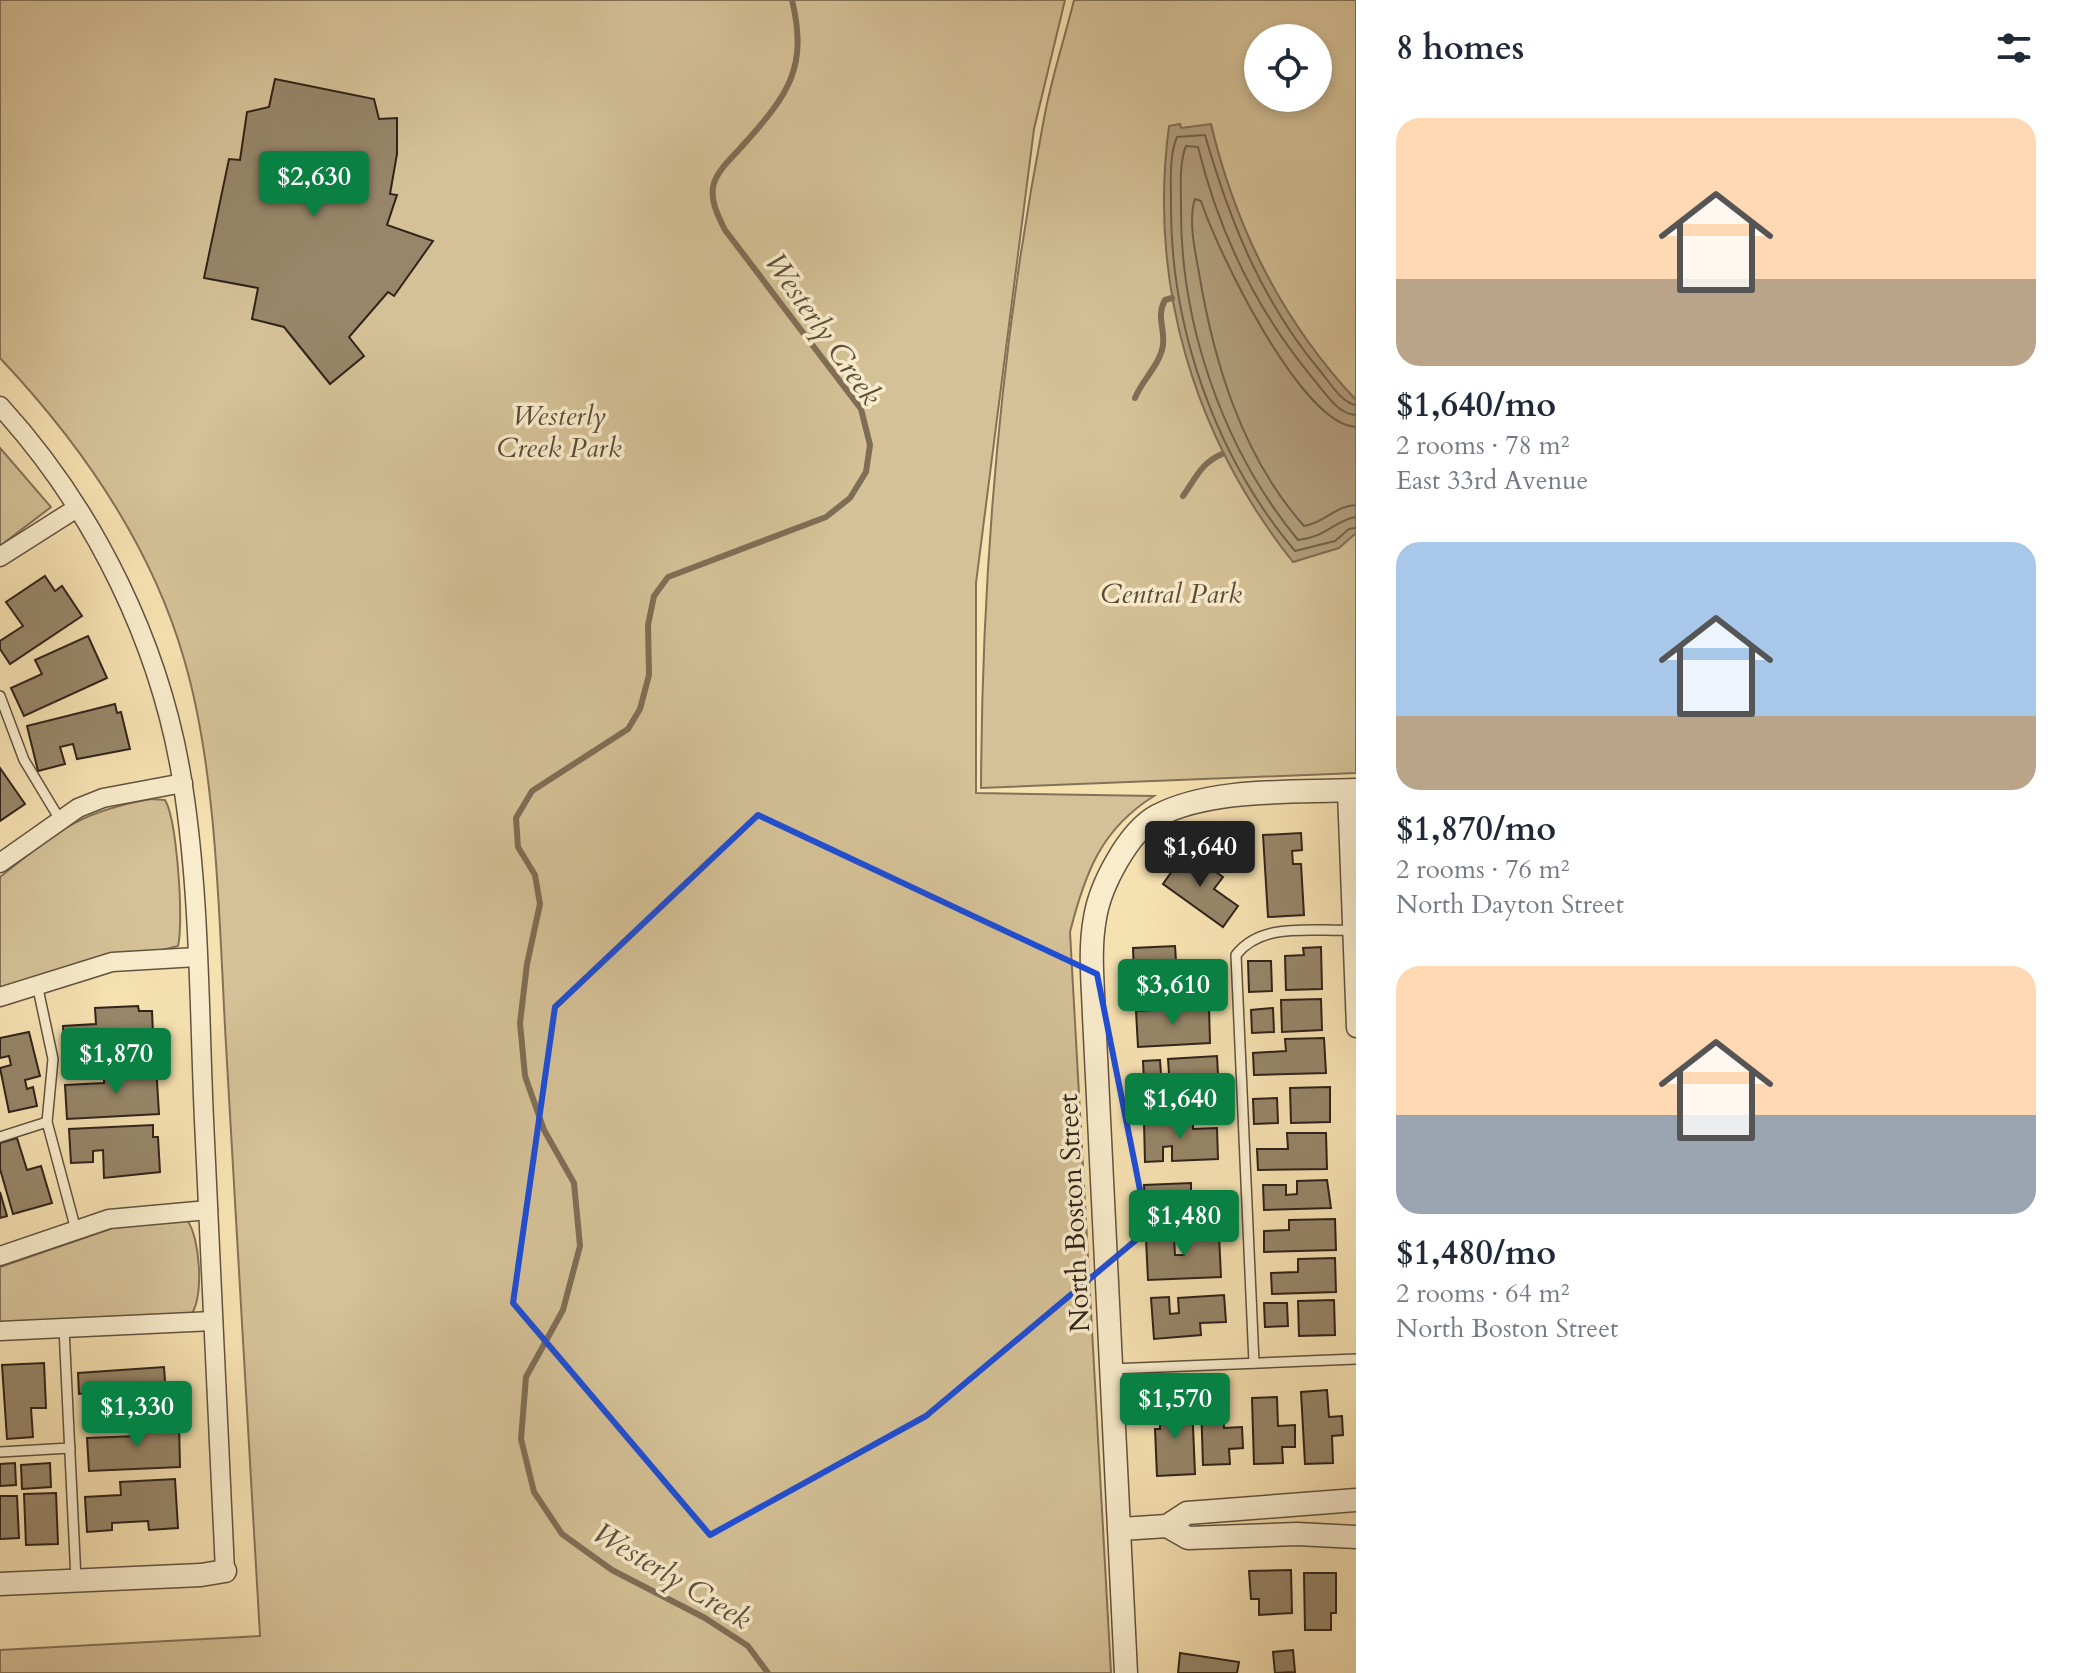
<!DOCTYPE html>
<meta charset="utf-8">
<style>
:root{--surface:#fff;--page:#f2f2f3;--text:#1f2937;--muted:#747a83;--accent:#0b8043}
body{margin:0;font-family:Cardo,serif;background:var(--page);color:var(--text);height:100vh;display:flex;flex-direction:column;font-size:30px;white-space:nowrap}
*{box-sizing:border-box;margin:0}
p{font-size:26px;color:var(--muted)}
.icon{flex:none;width:44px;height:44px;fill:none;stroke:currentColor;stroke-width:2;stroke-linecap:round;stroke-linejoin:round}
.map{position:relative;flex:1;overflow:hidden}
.sheet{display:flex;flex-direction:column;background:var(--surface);width:720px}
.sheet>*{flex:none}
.fabs{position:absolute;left:1244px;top:24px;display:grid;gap:16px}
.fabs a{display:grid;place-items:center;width:88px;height:88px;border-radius:50%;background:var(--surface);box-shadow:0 4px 12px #0003;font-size:40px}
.price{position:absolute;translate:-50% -68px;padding:0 18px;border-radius:8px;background:var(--accent);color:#fff;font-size:26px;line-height:52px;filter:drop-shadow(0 2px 4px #0008)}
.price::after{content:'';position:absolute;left:50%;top:48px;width:24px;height:18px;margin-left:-12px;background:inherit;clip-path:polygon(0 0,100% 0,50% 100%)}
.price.selected{background:#222;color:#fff}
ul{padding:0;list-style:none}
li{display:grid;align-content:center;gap:16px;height:424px;padding:0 40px}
li span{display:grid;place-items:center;height:248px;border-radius:24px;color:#555}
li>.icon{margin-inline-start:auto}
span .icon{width:144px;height:144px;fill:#fffc;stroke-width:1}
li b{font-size:34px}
h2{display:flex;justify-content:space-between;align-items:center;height:96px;padding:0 40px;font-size:34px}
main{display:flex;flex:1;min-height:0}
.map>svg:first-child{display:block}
.green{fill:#d5c197;stroke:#837258;stroke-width:2;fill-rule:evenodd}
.water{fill:#b3a07e;stroke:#7f6e56;stroke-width:2}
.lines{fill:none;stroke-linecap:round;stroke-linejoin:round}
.shore{stroke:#72624c;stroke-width:2}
.stream{stroke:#7f6e56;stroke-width:6}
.building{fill:#978669;stroke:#31231a;stroke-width:2}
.service-casing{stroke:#625240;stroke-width:12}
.minor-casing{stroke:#625240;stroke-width:21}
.tertiary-casing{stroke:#625240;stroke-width:25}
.service{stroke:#f9eccc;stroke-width:9}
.minor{stroke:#f9eccc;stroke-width:18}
.tertiary{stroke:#f9eccc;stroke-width:22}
.marked{fill:none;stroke:#1d4ed8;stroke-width:6;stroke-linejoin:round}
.labels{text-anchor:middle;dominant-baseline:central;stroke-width:7;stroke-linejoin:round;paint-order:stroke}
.park-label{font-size:28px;font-style:italic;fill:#5a4a39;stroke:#f9eccc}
.street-label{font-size:28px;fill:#31231a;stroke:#f9eccc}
.water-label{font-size:30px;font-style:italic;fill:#5e4f3d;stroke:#f9eccc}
</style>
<main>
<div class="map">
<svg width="1356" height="1673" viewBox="0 0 1356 1673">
<rect width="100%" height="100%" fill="#f6e1b1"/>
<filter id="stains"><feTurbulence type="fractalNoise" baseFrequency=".0025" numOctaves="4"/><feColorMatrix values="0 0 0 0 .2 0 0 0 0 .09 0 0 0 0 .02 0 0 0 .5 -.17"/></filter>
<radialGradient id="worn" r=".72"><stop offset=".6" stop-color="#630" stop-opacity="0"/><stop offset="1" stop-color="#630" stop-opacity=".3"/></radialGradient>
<!-- green -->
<g class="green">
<path d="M 0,0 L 1065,0 L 1034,129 L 976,583 L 976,793 L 1154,796 C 1101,829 1085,873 1070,932 L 1111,1673 L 0,1673 L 0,1650 L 260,1636 C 249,1439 237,1242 226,1045 C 219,925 218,774 184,659 C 151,544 81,444 0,358 Z"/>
<path d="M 1074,0 L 1356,0 L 1356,773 L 981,788 C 982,566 1001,343 1043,124 C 1050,82 1064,41 1074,0 ZM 1258,38 L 1318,38 L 1318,98 L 1258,98 Z"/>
<path d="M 0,448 L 51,507 L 0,546 Z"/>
<path d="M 151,799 L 165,800 C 177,820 184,922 178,946 L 0,991 L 0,877 C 57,832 77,812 151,799 Z"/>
<path d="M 187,1220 C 200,1237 204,1296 192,1313 L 0,1323 L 0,1267 L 113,1228 Z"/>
</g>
<!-- water -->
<path class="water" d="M 1180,124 L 1181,128 L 1211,124 C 1236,229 1282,321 1356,400 L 1356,533 L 1339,548 L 1293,562 C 1194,437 1148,284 1169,126 Z"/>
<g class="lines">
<!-- shore -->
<g class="shore">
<path d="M 1356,405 C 1342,403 1330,383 1321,372 C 1262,302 1230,222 1205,135 L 1177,137 C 1169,155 1171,182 1171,203 C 1170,327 1215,456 1295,551 L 1335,541 L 1349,529 L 1356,528"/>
<path d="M 1356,415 C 1338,414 1326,394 1315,381 C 1258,313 1219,233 1198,147 L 1186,146 C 1179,163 1181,188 1181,207 C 1180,324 1223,449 1298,540 C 1325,538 1337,519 1356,517"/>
<path d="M 1356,427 C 1301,425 1217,250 1201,201 L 1195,199 C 1188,220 1195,251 1199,273 C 1214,363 1242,456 1304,526 C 1324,523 1335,506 1356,505"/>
</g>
<!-- stream -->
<g class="stream">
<path d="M 1135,398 C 1142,380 1160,365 1163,345 C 1165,328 1156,316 1165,300 L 1172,298"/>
<path d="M 1183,496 C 1196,478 1201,463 1222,454"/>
<path d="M 768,1673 L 748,1646 L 705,1618 L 612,1570 L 562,1534 L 534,1492 L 521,1439 L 526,1377 L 563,1310 L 580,1246 L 574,1183 L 544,1130 L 525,1076 L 520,1023 L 527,964 L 540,904 L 535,875 L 518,847 L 516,818 L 532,791 L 628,729 L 640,709 L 649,675 L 648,625 L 654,596 L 668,577 L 826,517 L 850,498 L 866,472 L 870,445 L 861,409 L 725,230 C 718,216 709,199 714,183 C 719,168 734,156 744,144 C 789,94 808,67 792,0"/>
</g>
</g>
<!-- building -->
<g class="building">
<path d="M 275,79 L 374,99 L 379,119 L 397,118 L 397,154 L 390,194 L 397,195 L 387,225 L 433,241 L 394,296 L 388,292 L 349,337 L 364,356 L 330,384 L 284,327 L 252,319 L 258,288 L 204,278 L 229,159 L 240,160 L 247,112 L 269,107 Z"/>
<path d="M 45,576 L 55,591 L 62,586 L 82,616 L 10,664 L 0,649 L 0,641 L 23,626 L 6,602 Z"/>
<path d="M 88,636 L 107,678 L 24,716 L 11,688 L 42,674 L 35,660 Z"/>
<path d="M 115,704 L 117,713 L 121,712 L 130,749 L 77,759 L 73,744 L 60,747 L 65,764 L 38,771 L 27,726 Z"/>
<path d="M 0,768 L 25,804 L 0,821 Z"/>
<path d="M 1301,833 L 1302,850 L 1292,851 L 1293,864 L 1301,864 L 1304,915 L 1268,917 L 1263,835 Z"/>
<path d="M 1186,851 L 1223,877 L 1214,889 L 1238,906 L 1223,927 L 1163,884 Z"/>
<path d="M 1175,946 L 1176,961 L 1205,960 L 1206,982 L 1141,985 L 1140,973 L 1134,973 L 1133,948 Z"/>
<path d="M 1321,947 L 1322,989 L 1286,990 L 1285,956 L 1304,955 L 1303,948 Z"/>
<path d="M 1248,961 L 1271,961 L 1272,991 L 1249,992 Z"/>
<path d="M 1321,999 L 1322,1030 L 1282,1032 L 1281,1000 Z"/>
<path d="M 138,1006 L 139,1011 L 152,1011 L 154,1058 L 125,1060 L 124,1054 L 65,1057 L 63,1026 L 96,1024 L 95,1008 Z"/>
<path d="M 1209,1007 L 1210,1043 L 1138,1047 L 1136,1011 Z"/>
<path d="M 1273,1008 L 1274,1032 L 1252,1033 L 1251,1010 Z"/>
<path d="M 29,1032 L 40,1076 L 25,1080 L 27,1089 L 33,1087 L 37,1106 L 9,1112 L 0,1068 L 11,1065 L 9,1056 L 0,1058 L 0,1038 Z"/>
<path d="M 1324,1038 L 1326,1073 L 1254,1075 L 1253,1053 L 1286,1051 L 1285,1039 Z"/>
<path d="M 1217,1056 L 1219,1093 L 1191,1094 L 1191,1099 L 1145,1102 L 1143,1061 L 1160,1060 L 1161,1075 L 1169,1074 L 1168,1059 Z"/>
<path d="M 156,1065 L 159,1114 L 67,1119 L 65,1085 L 104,1083 L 104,1078 L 130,1077 L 130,1067 Z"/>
<path d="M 1330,1087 L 1330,1122 L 1291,1123 L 1290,1088 Z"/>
<path d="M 1277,1098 L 1278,1123 L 1254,1124 L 1253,1099 Z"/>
<path d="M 1193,1120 L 1193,1129 L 1217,1128 L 1218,1159 L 1172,1161 L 1172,1146 L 1163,1147 L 1163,1161 L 1145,1162 L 1144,1122 Z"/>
<path d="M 153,1125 L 153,1137 L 158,1137 L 160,1172 L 104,1178 L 103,1150 L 93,1151 L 93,1162 L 71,1163 L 69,1129 Z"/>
<path d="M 1287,1133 L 1326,1133 L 1327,1169 L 1258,1170 L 1257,1149 L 1288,1149 Z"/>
<path d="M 17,1138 L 27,1170 L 41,1166 L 52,1203 L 13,1214 L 0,1169 L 0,1143 Z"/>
<path d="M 1327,1180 L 1331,1208 L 1264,1210 L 1263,1185 L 1286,1185 L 1286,1195 L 1297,1194 L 1297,1181 Z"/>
<path d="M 1191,1183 L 1191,1196 L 1217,1195 L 1217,1219 L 1146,1222 L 1144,1185 Z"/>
<path d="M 0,1192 L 7,1216 L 0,1218 Z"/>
<path d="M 1335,1219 L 1336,1250 L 1264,1252 L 1264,1231 L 1289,1230 L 1289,1220 Z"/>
<path d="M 1219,1235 L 1221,1277 L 1148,1280 L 1146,1239 L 1174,1237 L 1175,1255 L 1184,1255 L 1183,1237 Z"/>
<path d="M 1335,1258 L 1336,1292 L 1272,1294 L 1271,1273 L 1298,1272 L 1298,1259 Z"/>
<path d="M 1224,1295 L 1226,1322 L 1200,1323 L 1201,1335 L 1154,1339 L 1151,1298 L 1169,1297 L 1170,1314 L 1179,1313 L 1178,1298 Z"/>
<path d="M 1334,1300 L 1335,1335 L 1299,1336 L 1298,1301 Z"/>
<path d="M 1264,1303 L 1287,1303 L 1288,1326 L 1265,1327 Z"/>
<path d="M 44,1363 L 46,1408 L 31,1408 L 33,1437 L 7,1439 L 2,1365 Z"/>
<path d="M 164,1367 L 167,1410 L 91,1414 L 89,1393 L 79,1394 L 78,1373 Z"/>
<path d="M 1327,1390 L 1329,1417 L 1342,1416 L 1343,1435 L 1332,1436 L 1333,1463 L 1305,1464 L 1301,1392 Z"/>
<path d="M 1277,1397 L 1278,1426 L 1295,1425 L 1295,1447 L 1282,1447 L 1283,1463 L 1254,1464 L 1252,1398 Z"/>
<path d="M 1223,1401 L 1224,1428 L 1242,1427 L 1243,1448 L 1229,1449 L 1230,1464 L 1203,1465 L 1201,1402 Z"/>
<path d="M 1192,1403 L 1195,1474 L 1157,1476 L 1155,1429 L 1160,1429 L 1160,1404 Z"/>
<path d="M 179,1422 L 180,1467 L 89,1471 L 87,1438 L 137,1436 L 136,1424 Z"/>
<path d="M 15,1463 L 16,1485 L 0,1486 L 0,1464 Z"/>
<path d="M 50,1463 L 51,1487 L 22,1489 L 21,1465 Z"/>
<path d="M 175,1479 L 178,1528 L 149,1530 L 148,1521 L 112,1523 L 112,1530 L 87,1532 L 85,1497 L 121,1495 L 120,1482 Z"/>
<path d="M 56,1493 L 58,1544 L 26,1545 L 24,1494 Z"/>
<path d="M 0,1496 L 17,1496 L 19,1538 L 0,1539 Z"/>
<path d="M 1291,1570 L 1292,1613 L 1259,1615 L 1259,1599 L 1251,1599 L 1249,1571 Z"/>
<path d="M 1304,1573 L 1336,1573 L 1336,1613 L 1331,1613 L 1331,1630 L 1305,1630 Z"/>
<path d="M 1293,1650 L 1295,1672 L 1275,1673 L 1273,1652 Z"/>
<path d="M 1180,1653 L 1239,1662 L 1237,1673 L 1178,1673 Z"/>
</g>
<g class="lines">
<!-- service casing -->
<g class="service-casing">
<g id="service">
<path d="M 0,696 L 24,760 L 59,818"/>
<path d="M 37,984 L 53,1059 L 47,1122 L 76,1230"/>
<path d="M 0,1137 L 47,1122"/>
<path d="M 64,1328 L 76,1580"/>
<path d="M 1254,1363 L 1236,955 C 1262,921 1313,932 1353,930"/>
<path d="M 1111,1369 L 1356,1359"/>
<path d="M 0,1452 L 70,1448"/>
</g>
</g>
<!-- minor casing -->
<g class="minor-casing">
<g id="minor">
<path d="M 0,406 C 95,510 162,647 183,786 C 200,895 199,1009 204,1120 C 211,1270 218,1421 225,1571"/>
<path d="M 0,557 L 77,508"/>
<path d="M 1347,791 L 1356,1028"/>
<path d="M 0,863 L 78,808 L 103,798 L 183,783"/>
<path d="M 0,997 L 112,962 L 197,957"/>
<path d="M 0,1256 L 109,1219 L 208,1210"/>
<path d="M 0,1331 L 213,1321"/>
</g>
</g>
<!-- tertiary casing -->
<g class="tertiary-casing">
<g id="tertiary">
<path d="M 1167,1526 L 1188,1538 L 1297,1534 L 1356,1537"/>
<path d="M 1121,1529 L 1167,1526 L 1187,1513 L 1356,1500"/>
<path d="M 0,1584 L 201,1575 L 225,1571"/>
<path d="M 1126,1673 L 1094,1016 C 1093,984 1089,950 1095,918 C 1100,886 1128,832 1157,816 C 1212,787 1295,793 1356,790"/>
</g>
</g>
<!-- service -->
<use href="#service" class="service"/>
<!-- minor -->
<use href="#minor" class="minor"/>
<!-- tertiary -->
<use href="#tertiary" class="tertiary"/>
</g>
<!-- marked area -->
<path class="marked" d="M 758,815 L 1097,974 L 1148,1230 L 926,1416 L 710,1535 L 513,1303 L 555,1007 Z"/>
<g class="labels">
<!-- park labels -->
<g class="park-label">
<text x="559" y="416">Westerly<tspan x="559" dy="32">Creek Park</tspan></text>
<text x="1171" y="594">Central Park</text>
</g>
<!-- street labels -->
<g class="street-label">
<text transform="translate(1074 1213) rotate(-93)">North Boston Street</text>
</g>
<!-- water labels -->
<g class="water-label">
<text transform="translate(823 329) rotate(55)">Westerly Creek</text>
<text transform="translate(672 1576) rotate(31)">Westerly Creek</text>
</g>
</g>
<rect width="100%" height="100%" filter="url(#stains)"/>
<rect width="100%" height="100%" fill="url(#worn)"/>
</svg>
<div class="fabs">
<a><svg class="icon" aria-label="locate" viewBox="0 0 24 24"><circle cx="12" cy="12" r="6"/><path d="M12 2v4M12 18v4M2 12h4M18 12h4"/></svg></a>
</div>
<b class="price" style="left:314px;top:219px">$2,630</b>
<b class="price selected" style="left:1200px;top:889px">$1,640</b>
<b class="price" style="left:1173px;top:1027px">$3,610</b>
<b class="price" style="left:116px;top:1096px">$1,870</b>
<b class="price" style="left:1180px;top:1141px">$1,640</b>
<b class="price" style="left:1184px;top:1258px">$1,480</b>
<b class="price" style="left:1175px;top:1441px">$1,570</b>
<b class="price" style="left:137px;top:1449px">$1,330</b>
</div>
<section class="sheet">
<h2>8 homes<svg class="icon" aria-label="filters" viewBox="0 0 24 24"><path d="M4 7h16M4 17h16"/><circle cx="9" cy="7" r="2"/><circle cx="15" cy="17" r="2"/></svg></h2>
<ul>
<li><span style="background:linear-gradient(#ffd9b3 65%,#b9a48a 0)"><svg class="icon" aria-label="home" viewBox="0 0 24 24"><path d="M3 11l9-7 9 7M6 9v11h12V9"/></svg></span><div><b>$1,640/mo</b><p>2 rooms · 78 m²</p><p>East 33rd Avenue</p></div></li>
<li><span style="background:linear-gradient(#a9c7e8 70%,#b9a48a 0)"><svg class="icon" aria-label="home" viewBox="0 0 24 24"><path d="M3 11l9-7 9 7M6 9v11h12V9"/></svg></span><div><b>$1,870/mo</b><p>2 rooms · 76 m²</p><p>North Dayton Street</p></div></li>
<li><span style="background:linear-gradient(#ffd9b3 60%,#9aa5b1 0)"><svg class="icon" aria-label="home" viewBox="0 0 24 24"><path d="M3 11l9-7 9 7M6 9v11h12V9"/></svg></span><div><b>$1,480/mo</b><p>2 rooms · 64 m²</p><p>North Boston Street</p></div></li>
</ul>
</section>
</main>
